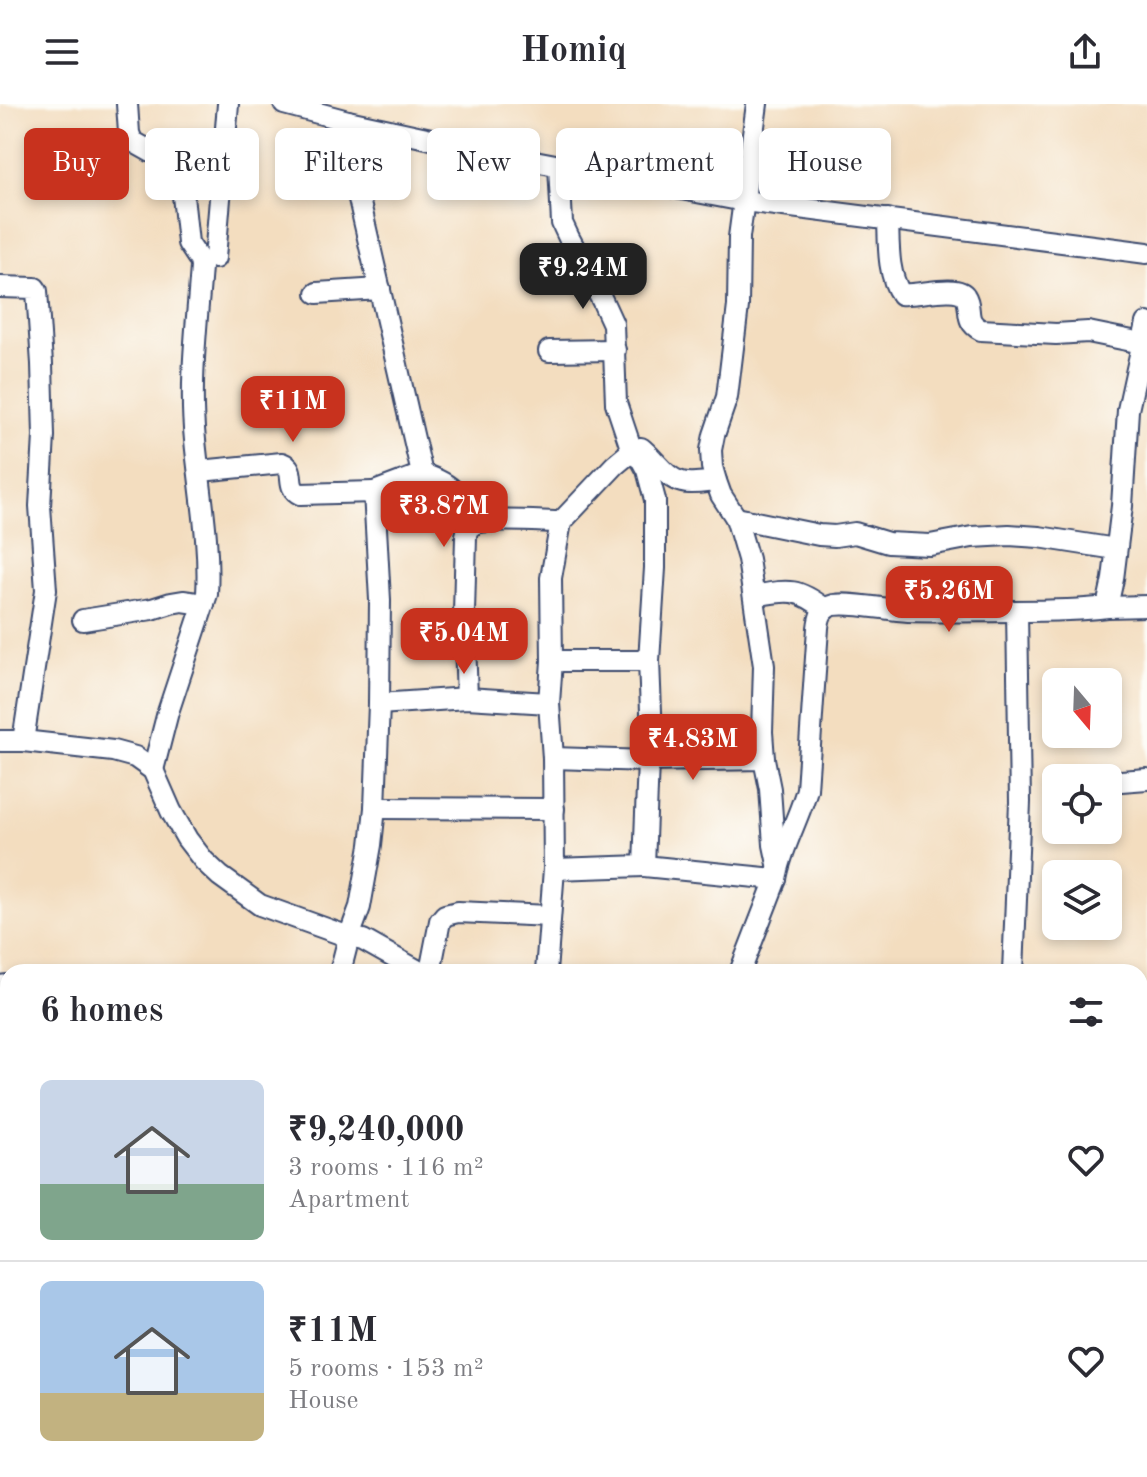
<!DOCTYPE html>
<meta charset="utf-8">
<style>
:root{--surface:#fff;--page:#f7f7f7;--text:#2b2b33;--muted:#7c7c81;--line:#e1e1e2;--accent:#c8321e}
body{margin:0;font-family:"Old Standard TT",serif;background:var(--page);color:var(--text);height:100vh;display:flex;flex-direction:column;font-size:30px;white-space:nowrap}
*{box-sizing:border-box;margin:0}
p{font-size:26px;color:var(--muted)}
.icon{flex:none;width:44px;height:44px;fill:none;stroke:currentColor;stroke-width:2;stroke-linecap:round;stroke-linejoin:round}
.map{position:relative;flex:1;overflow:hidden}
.sheet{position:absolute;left:0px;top:860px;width:1148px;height:514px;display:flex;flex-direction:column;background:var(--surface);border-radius:24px 24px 0 0;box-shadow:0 4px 12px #0003}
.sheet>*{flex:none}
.banner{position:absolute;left:24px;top:24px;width:1100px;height:72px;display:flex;gap:16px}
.needle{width:52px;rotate:161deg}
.controls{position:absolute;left:1042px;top:564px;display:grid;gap:16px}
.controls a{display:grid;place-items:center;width:80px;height:80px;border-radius:12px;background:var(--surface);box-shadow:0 4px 12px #0003;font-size:40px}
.price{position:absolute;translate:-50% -68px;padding:0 18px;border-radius:16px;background:var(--accent);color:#fff;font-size:26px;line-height:52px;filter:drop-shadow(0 2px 4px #0008)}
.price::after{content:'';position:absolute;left:50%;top:48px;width:24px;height:18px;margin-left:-12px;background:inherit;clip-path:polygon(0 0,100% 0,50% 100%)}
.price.selected{background:#222;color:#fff}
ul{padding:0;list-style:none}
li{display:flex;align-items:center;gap:24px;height:200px;padding:0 40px}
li+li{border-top:2px solid var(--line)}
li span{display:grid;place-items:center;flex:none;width:224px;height:160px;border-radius:12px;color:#555}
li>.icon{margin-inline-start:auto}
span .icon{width:96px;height:96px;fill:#fffc;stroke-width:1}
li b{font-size:34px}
h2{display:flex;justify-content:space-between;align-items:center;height:96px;padding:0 40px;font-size:34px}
.tag{padding:0 28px;border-radius:12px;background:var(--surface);box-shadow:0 4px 12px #0003;font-size:28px;line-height:72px}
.tag.selected{background:var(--accent);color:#fff}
header{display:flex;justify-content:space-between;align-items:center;height:104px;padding:0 40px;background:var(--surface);font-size:36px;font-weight:700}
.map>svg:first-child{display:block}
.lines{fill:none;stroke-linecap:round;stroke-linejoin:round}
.minor-casing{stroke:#3b496d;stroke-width:24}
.major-casing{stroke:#3b496d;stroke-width:30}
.minor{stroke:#fff;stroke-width:20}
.major{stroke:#f5c16b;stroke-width:26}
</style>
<header><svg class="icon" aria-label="menu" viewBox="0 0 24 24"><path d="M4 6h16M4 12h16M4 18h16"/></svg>Homiq<svg class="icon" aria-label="share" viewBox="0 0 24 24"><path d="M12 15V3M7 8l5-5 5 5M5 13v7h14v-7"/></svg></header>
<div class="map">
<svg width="1147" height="1373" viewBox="0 0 1147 1373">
<rect width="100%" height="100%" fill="#fdfcf7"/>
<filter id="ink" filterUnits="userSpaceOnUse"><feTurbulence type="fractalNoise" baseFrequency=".0125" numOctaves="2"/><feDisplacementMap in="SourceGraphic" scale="16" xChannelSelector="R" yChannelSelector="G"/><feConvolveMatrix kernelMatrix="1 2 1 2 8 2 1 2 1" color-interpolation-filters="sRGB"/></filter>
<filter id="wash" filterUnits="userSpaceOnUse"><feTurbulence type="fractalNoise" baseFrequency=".006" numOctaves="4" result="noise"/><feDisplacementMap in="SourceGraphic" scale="32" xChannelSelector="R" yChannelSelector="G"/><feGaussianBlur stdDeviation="1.8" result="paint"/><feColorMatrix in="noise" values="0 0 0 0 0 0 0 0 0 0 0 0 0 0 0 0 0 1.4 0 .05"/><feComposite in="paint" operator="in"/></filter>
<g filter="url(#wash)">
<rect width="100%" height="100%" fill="#f3ddbf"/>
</g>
<g filter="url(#ink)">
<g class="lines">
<!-- minor casing -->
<g class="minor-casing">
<g id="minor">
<path d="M 127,0 L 129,29 L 132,37 L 157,51 L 173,67 L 182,82 L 188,139 L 200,157 L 201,163 C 197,220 189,279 195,336 C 200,387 210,439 207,490 L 168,608 L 153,666"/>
<path d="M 284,0 L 348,17 L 524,55 L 744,97 L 1147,149"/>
<path d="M 757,0 L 739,133 L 738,202 L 727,293 L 714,331 L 711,346 L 712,363 L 716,377 L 721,391 L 736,414 L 748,455 L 764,562 L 762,628 L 764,655"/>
<path d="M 559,62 L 562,119 L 569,134 L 602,196 L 613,220 L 616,299 L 633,350"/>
<path d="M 888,115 C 889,138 887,170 901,190 C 915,192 958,180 965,192 C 973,204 963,217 981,226 L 1056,230 L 1088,228 L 1142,239"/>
<path d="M 215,154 L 228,0"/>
<path d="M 0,183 L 35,184 L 37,187 L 42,260 L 44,332 L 40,402 L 46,486 L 23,637"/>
<path d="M 317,189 L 380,185"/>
<path d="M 549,247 L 615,246"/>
<path d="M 641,344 C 654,354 665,374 682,378 C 692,381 705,378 716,377"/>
<path d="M 200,367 L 282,359 C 298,365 284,383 300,390 L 374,388"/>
<path d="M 422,370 C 454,380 460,391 473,421"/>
<path d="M 736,414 L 819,431 L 835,432 L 855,429 L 888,439 L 930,441 L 972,433 L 1009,431 L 1039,433 L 1116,445"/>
<path d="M 754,492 C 788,486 796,483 825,505"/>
<path d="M 1107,503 L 1147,502"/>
<path d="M 83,516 L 152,505 L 171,499 L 183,497 L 204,500"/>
<path d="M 552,557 L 649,557"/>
<path d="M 467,594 L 464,509 L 466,432 C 467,427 467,424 472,421 C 485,413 543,418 561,418"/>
<path d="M 379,600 L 467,594 L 549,599"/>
<path d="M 0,637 L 23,637 L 113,647 L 135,653 L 153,666 L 171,707 L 187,735 L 204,757 L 220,772 L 260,801 L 349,833 L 363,836 L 420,868"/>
<path d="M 553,654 L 648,657 L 764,655 L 770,685 L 774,741 L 778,760"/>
<path d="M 1121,677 L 1147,675"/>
<path d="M 375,704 L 554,705"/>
<path d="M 644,762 L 776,775"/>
<path d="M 340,868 L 349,833 L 360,803 L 371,741 L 375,704 L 379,600 L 380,496 L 374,388 L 422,370 L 354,73 L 348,17"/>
<path d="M 430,868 L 440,817 L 445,811 L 458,808 L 550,812"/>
<path d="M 546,868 L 554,765 L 553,654 L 549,599 L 552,557 L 551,474 L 561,418 L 615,361 L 627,351 L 633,350 L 641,355 L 647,366 L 655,396 L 655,464 L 649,557 L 652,633 L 648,657 L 644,762 L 554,765"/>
<path d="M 740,868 L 776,775 C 781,744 799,715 807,685 L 818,524 C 819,514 821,504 834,501 C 853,498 887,506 908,507 C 943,508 978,507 1014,507 C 1045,507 1075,507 1107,503 L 1113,475 L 1122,402 L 1128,306 L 1147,219"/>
<path d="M 1013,868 L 1020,698 L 1017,507"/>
<path d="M 0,882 L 8,881"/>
<path d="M 1140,956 L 1147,954"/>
<path d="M 0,1052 L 8,1050"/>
<path d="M 0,1216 L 2,1205 L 1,1176"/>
<path d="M 686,1366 L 687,1373"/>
<path d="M 551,1373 L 553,1366"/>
</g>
</g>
<!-- major casing -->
<g class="major-casing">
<g id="major">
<path d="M 0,1144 L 8,1150"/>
<path d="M 1140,1359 L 1147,1360"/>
</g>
</g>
<!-- minor -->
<use href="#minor" class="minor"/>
<!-- major -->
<use href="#major" class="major"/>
</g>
</g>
</svg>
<div class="controls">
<a><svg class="needle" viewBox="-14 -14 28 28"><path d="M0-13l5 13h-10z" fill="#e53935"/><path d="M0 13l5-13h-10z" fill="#7c7c81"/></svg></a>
<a><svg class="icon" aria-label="locate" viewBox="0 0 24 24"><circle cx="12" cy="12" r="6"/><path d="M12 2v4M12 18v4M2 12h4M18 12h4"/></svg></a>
<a><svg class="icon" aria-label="layers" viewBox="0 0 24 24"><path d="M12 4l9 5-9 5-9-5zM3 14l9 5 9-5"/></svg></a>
</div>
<b class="price selected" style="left:583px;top:207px">₹9.24M</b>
<b class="price" style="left:293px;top:340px">₹11M</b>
<b class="price" style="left:444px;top:445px">₹3.87M</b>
<b class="price" style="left:949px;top:530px">₹5.26M</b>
<b class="price" style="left:464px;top:572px">₹5.04M</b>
<b class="price" style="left:693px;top:678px">₹4.83M</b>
<div class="banner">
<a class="tag selected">Buy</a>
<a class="tag">Rent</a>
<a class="tag">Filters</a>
<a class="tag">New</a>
<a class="tag">Apartment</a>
<a class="tag">House</a>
</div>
<section class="sheet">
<h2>6 homes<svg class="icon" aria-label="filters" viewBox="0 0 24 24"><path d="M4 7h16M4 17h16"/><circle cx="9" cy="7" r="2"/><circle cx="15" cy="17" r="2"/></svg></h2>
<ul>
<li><span style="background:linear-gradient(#c9d6e8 65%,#7fa58c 0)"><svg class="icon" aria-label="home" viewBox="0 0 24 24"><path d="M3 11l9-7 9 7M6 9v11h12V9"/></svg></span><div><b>₹9,240,000</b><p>3 rooms · 116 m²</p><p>Apartment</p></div><svg class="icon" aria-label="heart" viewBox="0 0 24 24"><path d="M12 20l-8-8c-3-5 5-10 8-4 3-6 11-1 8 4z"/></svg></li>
<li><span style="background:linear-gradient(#a9c7e8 70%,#c2b280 0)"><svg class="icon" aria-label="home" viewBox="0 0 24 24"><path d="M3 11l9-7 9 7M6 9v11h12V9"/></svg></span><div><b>₹11M</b><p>5 rooms · 153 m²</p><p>House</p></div><svg class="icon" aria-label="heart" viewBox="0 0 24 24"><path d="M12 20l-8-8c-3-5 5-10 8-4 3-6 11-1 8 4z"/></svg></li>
</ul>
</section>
</div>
